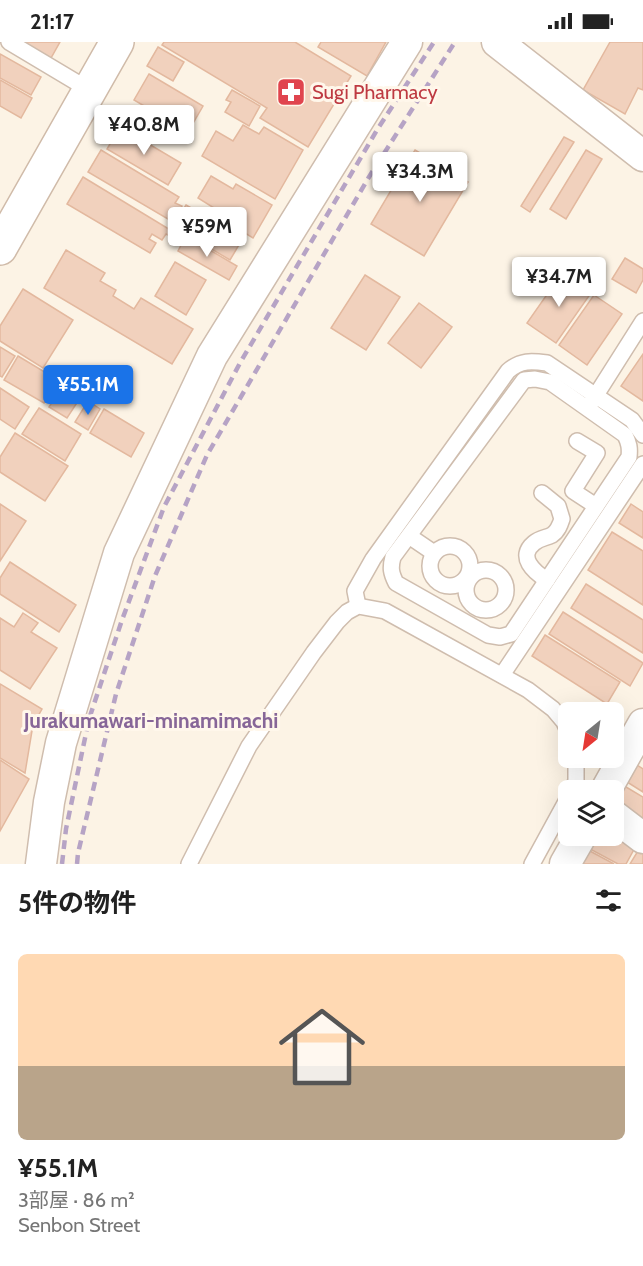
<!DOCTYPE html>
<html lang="ja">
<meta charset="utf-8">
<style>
:root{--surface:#fff;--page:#f2f2f2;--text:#222;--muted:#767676;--line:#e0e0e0;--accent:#1a73e8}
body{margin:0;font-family:Cabin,"Noto Sans JP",sans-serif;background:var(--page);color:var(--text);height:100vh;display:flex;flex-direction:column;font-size:22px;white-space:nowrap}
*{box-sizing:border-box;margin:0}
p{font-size:20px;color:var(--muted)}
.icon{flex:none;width:33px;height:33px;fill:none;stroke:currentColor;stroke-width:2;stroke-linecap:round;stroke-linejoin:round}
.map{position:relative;height:822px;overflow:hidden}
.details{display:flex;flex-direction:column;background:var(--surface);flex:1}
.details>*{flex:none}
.needle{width:39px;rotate:210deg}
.buttons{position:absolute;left:558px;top:660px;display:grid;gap:12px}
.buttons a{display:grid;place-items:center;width:66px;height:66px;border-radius:9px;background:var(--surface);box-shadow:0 6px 24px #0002;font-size:30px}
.price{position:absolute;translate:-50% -51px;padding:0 14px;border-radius:6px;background:#fff;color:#222;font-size:20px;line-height:39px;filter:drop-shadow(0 2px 3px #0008)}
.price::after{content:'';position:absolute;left:50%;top:36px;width:18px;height:14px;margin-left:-9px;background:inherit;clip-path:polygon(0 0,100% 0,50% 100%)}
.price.active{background:var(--accent);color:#fff}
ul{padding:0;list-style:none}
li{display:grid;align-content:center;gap:12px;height:318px;padding:0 18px}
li+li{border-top:2px solid var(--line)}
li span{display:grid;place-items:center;height:186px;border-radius:9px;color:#555}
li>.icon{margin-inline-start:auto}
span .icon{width:108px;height:108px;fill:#fffc;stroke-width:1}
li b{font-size:26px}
h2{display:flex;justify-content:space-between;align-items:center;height:72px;padding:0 18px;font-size:26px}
.status{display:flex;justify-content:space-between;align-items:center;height:42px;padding:0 30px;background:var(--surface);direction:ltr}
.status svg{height:16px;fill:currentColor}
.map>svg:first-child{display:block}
.building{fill:#f1d1bd;stroke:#e3b89e;stroke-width:1.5}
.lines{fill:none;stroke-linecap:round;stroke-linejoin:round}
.service-casing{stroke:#cfbdae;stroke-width:18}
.minor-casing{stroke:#cfbdae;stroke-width:33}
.secondary-casing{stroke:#d0bba9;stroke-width:36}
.service{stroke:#fff;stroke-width:15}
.minor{stroke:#fff;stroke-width:30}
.secondary{stroke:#fff;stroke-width:33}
.rail{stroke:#b6a3c5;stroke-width:4.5;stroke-dasharray:9 6;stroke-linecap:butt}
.labels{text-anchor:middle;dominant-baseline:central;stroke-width:6;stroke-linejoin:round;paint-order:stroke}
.health-label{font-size:20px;fill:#be3a42;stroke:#fff7eb;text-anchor:start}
.neighbourhood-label{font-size:21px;font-weight:bold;fill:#876698;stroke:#fff7eb}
</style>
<div class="status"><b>21:17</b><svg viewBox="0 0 49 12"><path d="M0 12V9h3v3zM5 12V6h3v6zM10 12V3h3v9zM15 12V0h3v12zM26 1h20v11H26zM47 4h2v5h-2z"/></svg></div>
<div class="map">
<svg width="643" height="822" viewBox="0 0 643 822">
<rect width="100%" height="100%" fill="#fcf3e5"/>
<!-- building -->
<g class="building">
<path d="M 22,0 L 60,0 L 51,16 Z"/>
<path d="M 164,0 L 295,0 L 351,34 L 308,105 L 260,76 L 267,66 L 162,3 Z"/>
<path d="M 321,0 L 386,0 L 367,34 L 318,5 Z"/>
<path d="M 610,0 L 643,0 L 643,48 L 638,46 L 625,72 L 583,48 Z"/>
<path d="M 158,5 L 184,20 L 173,39 L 147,24 Z"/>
<path d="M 0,12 L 41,35 L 31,53 L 0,36 Z"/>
<path d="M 149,32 L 203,64 L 188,90 L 134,58 Z"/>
<path d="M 0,38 L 32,56 L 21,76 L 0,64 Z"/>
<path d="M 232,48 L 260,64 L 249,84 L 225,70 L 231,60 L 226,58 Z"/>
<path d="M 243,83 L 259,92 L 264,85 L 303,108 L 275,157 L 202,114 L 216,89 L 233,99 Z"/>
<path d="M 120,85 L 181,121 L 168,143 L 107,107 Z"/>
<path d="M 564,95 L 574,100 L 530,170 L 521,164 Z"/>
<path d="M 101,108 L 179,155 L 175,161 L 182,164 L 173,180 L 88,130 Z"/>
<path d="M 415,108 L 468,140 L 424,214 L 371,182 Z"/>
<path d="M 586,108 L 602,117 L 566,177 L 550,167 Z"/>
<path d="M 211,134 L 233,147 L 236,142 L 272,163 L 253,196 L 217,174 L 219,169 L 198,156 Z"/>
<path d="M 83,135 L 177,192 L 174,196 L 166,192 L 162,198 L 152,192 L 149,197 L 156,201 L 150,211 L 67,162 Z"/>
<path d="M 186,163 L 243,196 L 230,218 L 173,184 Z"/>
<path d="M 186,194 L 237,224 L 229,238 L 178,209 Z"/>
<path d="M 66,208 L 105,231 L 100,239 L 116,248 L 113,254 L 134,267 L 141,256 L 193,287 L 172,322 L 44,246 Z"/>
<path d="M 625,216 L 643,227 L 643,238 L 636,251 L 612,237 Z"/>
<path d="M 175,220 L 206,238 L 186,273 L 155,254 Z"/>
<path d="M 562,231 L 591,251 L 556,301 L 527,281 Z"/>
<path d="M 365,233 L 400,255 L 366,308 L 331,286 Z"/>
<path d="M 23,247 L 73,278 L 43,326 L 0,299 L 0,284 Z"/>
<path d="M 594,253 L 622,272 L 587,323 L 559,303 Z"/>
<path d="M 419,261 L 452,285 L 421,326 L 388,301 Z"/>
<path d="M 0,305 L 15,314 L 2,335 L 0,334 Z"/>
<path d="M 643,312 L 643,359 L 621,344 Z"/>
<path d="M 18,314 L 58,338 L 44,361 L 4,338 Z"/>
<path d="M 64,342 L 82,353 L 67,376 L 49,365 Z"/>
<path d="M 0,346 L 29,365 L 15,387 L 0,377 Z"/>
<path d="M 88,359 L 100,367 L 88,388 L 75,380 Z"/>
<path d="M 39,366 L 81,392 L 65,419 L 22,392 Z"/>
<path d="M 104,367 L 144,391 L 131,415 L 90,391 Z"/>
<path d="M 15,391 L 68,424 L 45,459 L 0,430 L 0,415 Z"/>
<path d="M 0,462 L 26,479 L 0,519 Z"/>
<path d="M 631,462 L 643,470 L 643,496 L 619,481 Z"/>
<path d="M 612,490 L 643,509 L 643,563 L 588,528 Z"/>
<path d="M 10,520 L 76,563 L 59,590 L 0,552 L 0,536 Z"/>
<path d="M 586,542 L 643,578 L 643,611 L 571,566 Z"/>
<path d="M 563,570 L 643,621 L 630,644 L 549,592 Z"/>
<path d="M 23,571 L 38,581 L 31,590 L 57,606 L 30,647 L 0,628 L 0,576 L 14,585 Z"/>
<path d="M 545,593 L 620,640 L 607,662 L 532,614 Z"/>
<path d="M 0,642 L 42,667 L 33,683 L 25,731 L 0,716 Z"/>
<path d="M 0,718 L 29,737 L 0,789 Z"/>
<path d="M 637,723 L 643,727 L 643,750 L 627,740 Z"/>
<path d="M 621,742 L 643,755 L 643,782 L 614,764 Z"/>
<path d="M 614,787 L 638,800 L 626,822 L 618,822 L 590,807 L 597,794 L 614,794 Z"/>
<path d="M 641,804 L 643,805 L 643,822 L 630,822 Z"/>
<path d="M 588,808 L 614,822 L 580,822 Z"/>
</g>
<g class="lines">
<!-- service casing -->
<g class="service-casing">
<g id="service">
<path d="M 9,0 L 91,49"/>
<path d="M 535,337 L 550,340 L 625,393 C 629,401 630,406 629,415 L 511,592 L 500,595 L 488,593 L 396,541 C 391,531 390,526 393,515 L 524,338 Z"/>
<path d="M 591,361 L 643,279"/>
<path d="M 577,399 L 597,411 L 573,449 L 596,464"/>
<path d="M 542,451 L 558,464 L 562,477 C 560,483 558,489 552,493 C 546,496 540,496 534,501 C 517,515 534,530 547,538"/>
<path d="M 409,494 L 434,511"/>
<circle cx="450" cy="524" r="20"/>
<circle cx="486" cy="548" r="20"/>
<path d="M 358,564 L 355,549 L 373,517 L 508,329 C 521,318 531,319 547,321 L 632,378 L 643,393"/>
<path d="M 502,633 L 643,422"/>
<path d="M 572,748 L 576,739 L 576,716"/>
<path d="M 189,822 L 249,704 L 314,610 L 337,580 L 347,570 L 358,564 L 385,569 L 528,648 L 553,667 L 564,680 L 568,689"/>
<path d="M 532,822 L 568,756"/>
</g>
</g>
<!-- minor casing -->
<g class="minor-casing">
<g id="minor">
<path d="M 497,0 L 643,114"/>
<path d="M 606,748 L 643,682"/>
<path d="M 614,774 L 643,796"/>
<path d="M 41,822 L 49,760 L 61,701 L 119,511 L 212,314 L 407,0"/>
<path d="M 565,822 L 581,794"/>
</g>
</g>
<!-- secondary casing -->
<g class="secondary-casing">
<path id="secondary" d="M 0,206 L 117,0"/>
</g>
<!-- service -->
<use href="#service" class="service"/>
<!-- minor -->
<use href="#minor" class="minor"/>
<!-- secondary -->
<use href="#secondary" class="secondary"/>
<!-- rail -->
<g class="rail">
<path d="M 62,822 L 66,787 L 89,677 L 122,578 L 164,465 L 240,321 L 377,88 L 434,0"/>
<path d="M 77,822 L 78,811 L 116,652 L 155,534 L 207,413 L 369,135 L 455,0"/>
</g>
</g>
<!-- icons -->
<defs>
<g id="pharmacy-square" transform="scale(1.5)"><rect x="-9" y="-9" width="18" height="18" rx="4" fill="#e0444e" stroke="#fff7eb"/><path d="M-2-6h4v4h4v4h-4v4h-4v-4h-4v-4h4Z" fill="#fff"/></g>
</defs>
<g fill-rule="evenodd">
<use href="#pharmacy-square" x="291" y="50"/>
</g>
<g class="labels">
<!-- health labels -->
<g class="health-label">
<text x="312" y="50">Sugi Pharmacy</text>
</g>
<!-- neighbourhood labels -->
<g class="neighbourhood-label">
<text x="151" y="678">Jurakumawari-minamimachi</text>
</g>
</g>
</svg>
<div class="buttons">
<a><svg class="needle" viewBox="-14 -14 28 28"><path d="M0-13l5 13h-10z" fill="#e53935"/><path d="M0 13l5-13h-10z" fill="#767676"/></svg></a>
<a><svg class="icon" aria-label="layers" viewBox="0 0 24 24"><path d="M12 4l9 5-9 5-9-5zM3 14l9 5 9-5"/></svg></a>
</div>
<b class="price" style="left:144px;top:114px">¥40.8M</b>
<b class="price" style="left:420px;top:161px">¥34.3M</b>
<b class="price" style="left:207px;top:216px">¥59M</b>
<b class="price" style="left:559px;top:266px">¥34.7M</b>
<b class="price active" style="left:88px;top:374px">¥55.1M</b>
</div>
<section class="details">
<h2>5件の物件<svg class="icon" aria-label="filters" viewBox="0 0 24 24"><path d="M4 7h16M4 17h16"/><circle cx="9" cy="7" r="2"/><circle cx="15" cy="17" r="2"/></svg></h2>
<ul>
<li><span style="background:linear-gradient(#ffd9b3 60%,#b9a48a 0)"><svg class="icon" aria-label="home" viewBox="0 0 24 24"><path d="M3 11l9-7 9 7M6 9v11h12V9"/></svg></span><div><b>¥55.1M</b><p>3部屋 · 86 m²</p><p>Senbon Street</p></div></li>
</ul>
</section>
